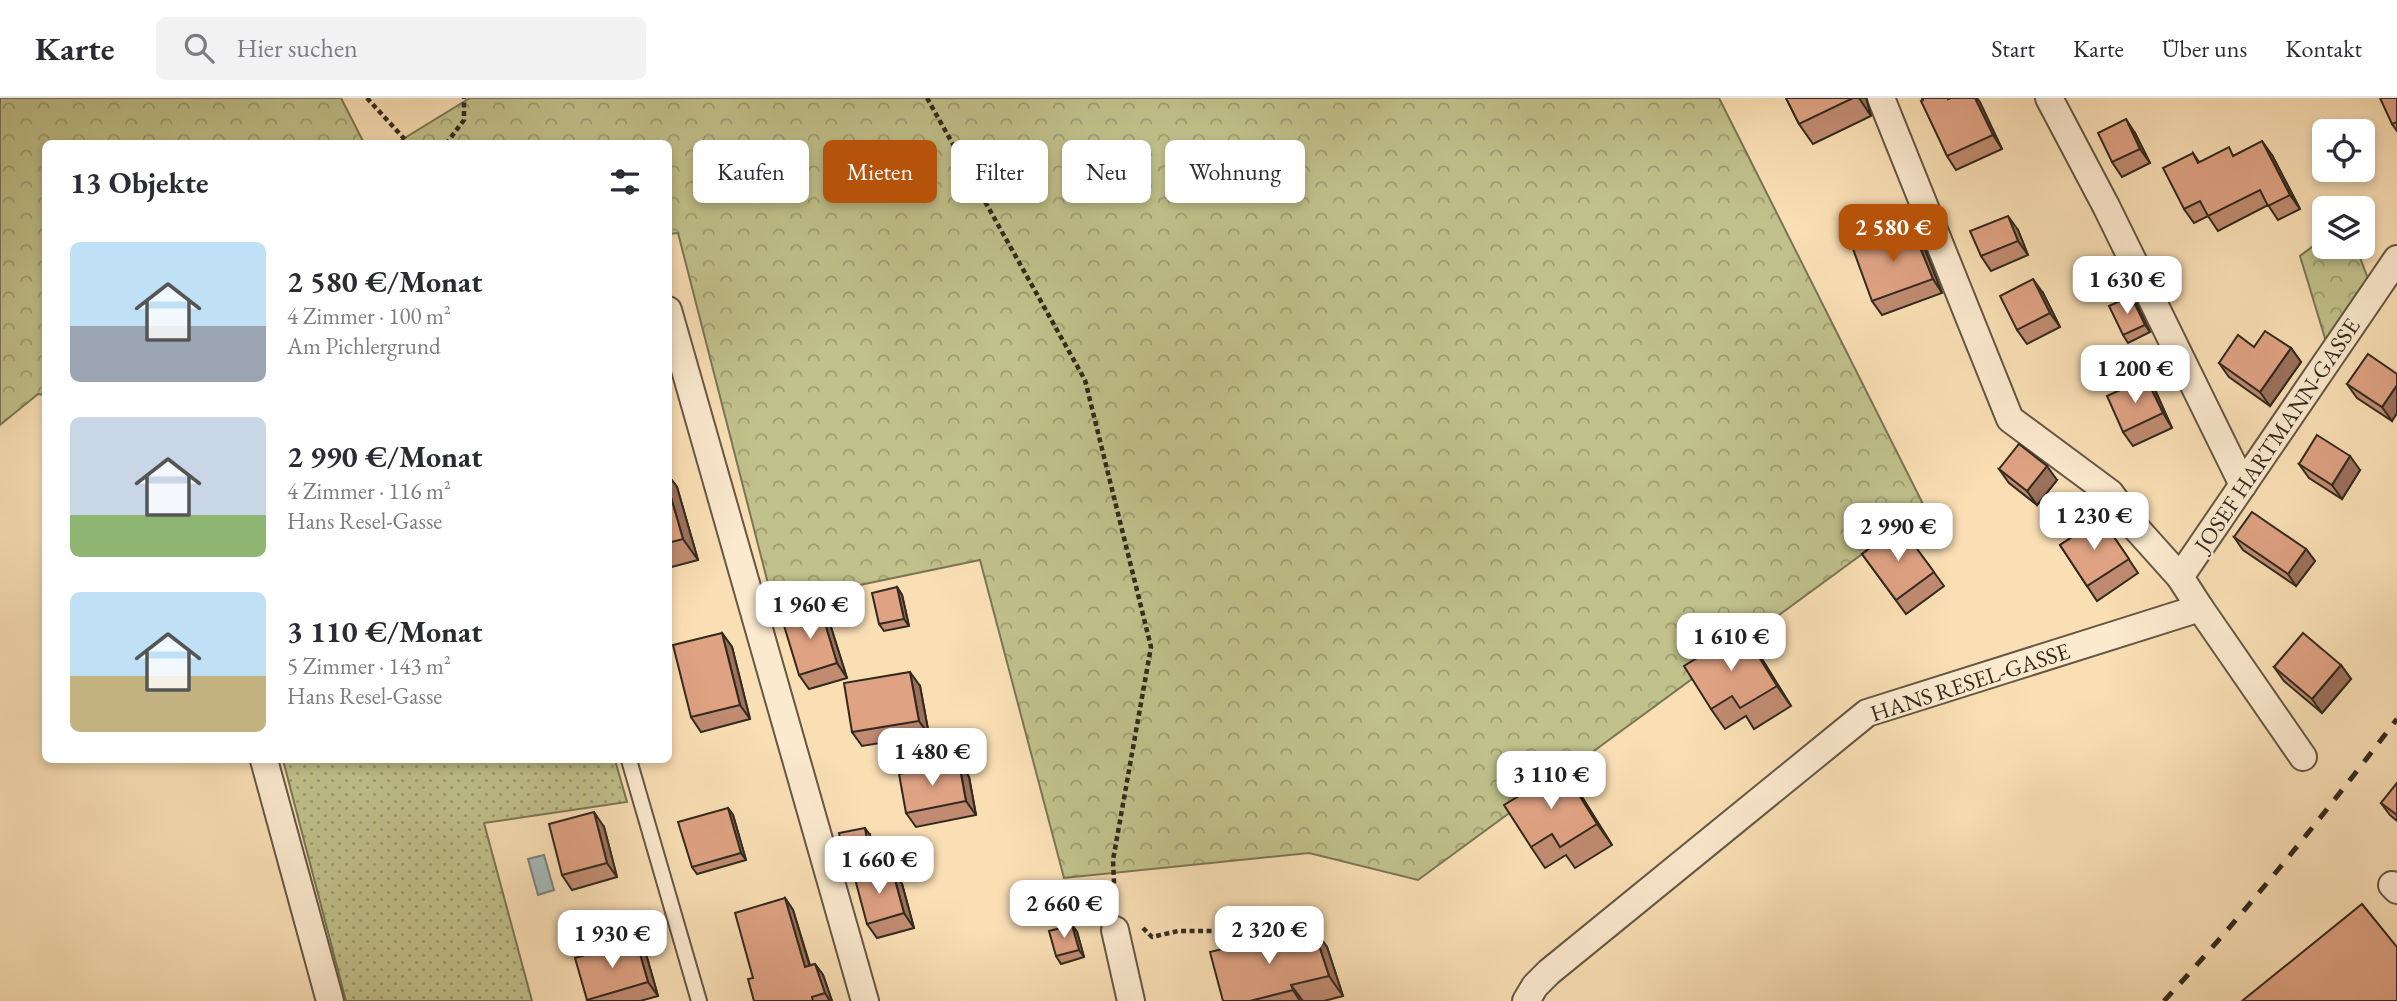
<!DOCTYPE html>
<html lang="de">
<meta charset="utf-8">
<style>
:root{--surface:#fff;--page:#f2f2f3;--text:#2b2b33;--muted:#7c7c81;--line:#e1e1e2;--accent:#b45309}
body{margin:0;font-family:"EB Garamond",serif;background:var(--page);color:var(--text);height:100vh;display:flex;flex-direction:column;font-size:26px;white-space:nowrap}
*{box-sizing:border-box;margin:0}
p{font-size:23px;color:var(--muted)}
.icon{flex:none;width:38px;height:38px;fill:none;stroke:currentColor;stroke-width:2;stroke-linecap:round;stroke-linejoin:round}
.map{position:relative;flex:1;overflow:hidden}
.details{position:absolute;left:42px;top:42px;width:630px;height:623px;display:flex;flex-direction:column;background:var(--surface);border-radius:10px;box-shadow:0 4px 10px #0003}
.details>*{flex:none}
.banner{position:absolute;left:693px;top:42px;width:665px;height:63px;display:flex;gap:14px}
.buttons{position:absolute;left:2312px;top:21px;display:grid;gap:14px}
.buttons a{display:grid;place-items:center;width:63px;height:63px;border-radius:10px;background:var(--surface);box-shadow:0 4px 10px #0003;font-size:35px}
.price{position:absolute;translate:-50% -60px;padding:0 16px;border-radius:14px;background:#fff;color:#222;font-size:23px;line-height:46px;filter:drop-shadow(0 2px 4px #0008)}
.price::after{content:'';position:absolute;left:50%;top:42px;width:21px;height:16px;margin-left:-10px;background:inherit;clip-path:polygon(0 0,100% 0,50% 100%)}
.price.on{background:var(--accent);color:#fff}
ul{padding:0;list-style:none}
li{display:flex;align-items:center;gap:21px;height:175px;padding:0 28px}
li span{display:grid;place-items:center;flex:none;width:196px;height:140px;border-radius:10px;color:#555}
li>.icon{margin-inline-start:auto}
span .icon{width:84px;height:84px;fill:#fffc;stroke-width:1}
li b{font-size:30px}
h2{display:flex;justify-content:space-between;align-items:center;height:84px;padding:0 28px;font-size:30px}
.pill{padding:0 24px;border-radius:10px;background:var(--surface);box-shadow:0 4px 10px #0003;font-size:24px;line-height:63px}
.pill.on{background:var(--accent);color:#fff}
header{display:flex;align-items:center;gap:42px;box-sizing:border-box;height:98px;padding:0 35px;background:var(--surface);border-bottom:2px solid var(--line)}
header strong{font-size:33px}
nav{display:flex;gap:38px;margin-inline-start:auto;font-size:24px}
.search{width:490px;height:63px;background:var(--page);display:flex;align-items:center;gap:18px;box-sizing:border-box;padding:0 24px;border-radius:10px;color:var(--muted);font-size:26px}
.map>svg:first-child{display:block}
.grass{fill:url(#grass-dots);stroke:#7a7654;stroke-width:2}
.forest{fill:url(#forest-crowns);stroke:#7a7654;stroke-width:2}
.water{fill:#a4b9b9;stroke:#76807b;stroke-width:2}
.lines{fill:none;stroke-linecap:round;stroke-linejoin:round}
.service-casing{stroke:#645744;stroke-width:18}
.minor-casing{stroke:#645744;stroke-width:30}
.path{stroke:#322a1e;stroke-width:4.5;stroke-dasharray:5 3.5;stroke-linecap:butt}
.service{stroke:#fceacf;stroke-width:14}
.minor{stroke:#fceacf;stroke-width:26}
.rail{stroke:#322a1e;stroke-width:5;stroke-dasharray:12 12;stroke-linecap:butt}
.wall{fill:#c08b71;stroke:#322a1e;stroke-width:2}
.shaded-wall{fill:#9c715c;stroke:#322a1e;stroke-width:2}
.building{fill:#dfa283;stroke:#322a1e;stroke-width:2}
.labels{text-anchor:middle;dominant-baseline:central;stroke-width:5;stroke-linejoin:round;paint-order:stroke}
.street-label{font-size:23px;fill:#322a1e;stroke:#fceacf}
</style>
<header>
<strong>Karte</strong>
<div class="search"><svg class="icon" aria-label="search" viewBox="0 0 24 24"><circle cx="10" cy="10" r="6"/><path d="M15 15l6 6"/></svg>Hier suchen</div>
<nav><a>Start</a><a>Karte</a><a>Über uns</a><a>Kontakt</a></nav>
</header>
<div class="map">
<svg width="2397" height="903" viewBox="0 0 2397 903">
<defs>
<pattern id="grass-dots" width="8" height="8" patternUnits="userSpaceOnUse" patternTransform="scale(1.75)"><rect width="8" height="8" fill="#c1c18b"/><path d="M2 2h.1M6 6h.1" fill="none" stroke="#9d9d71" stroke-width="1.8" stroke-linecap="round"/></pattern>
<pattern id="forest-crowns" width="20" height="18" patternUnits="userSpaceOnUse" patternTransform="scale(1.75)"><rect width="20" height="18" fill="#c1c18b"/><path d="M2 6a3 3 0 1 1 6 0M12 15a3 3 0 1 1 6 0" fill="none" stroke="#9d9d71"/></pattern>
</defs>
<rect width="100%" height="100%" fill="#fadfb5"/>
<filter id="stains"><feTurbulence type="fractalNoise" baseFrequency=".00286" numOctaves="4"/><feColorMatrix values="0 0 0 0 .2 0 0 0 0 .09 0 0 0 0 .02 0 0 0 .5 -.17"/></filter>
<radialGradient id="worn" r=".72"><stop offset=".6" stop-color="#630" stop-opacity="0"/><stop offset="1" stop-color="#630" stop-opacity=".3"/></radialGradient>
<!-- grass -->
<path class="grass" d="M 283,662 L 615,662 L 627,704 L 484,725 L 532,903 L 346,903 Z"/>
<!-- forest -->
<g class="forest">
<path d="M 0,0 L 341,0 L 364,45 L 46,46 L 45,297 L 38,296 L 0,327 Z"/>
<path d="M 470,0 L 1719,0 L 1925,410 L 1418,782 L 1309,755 L 1064,780 L 980,462 L 773,505 L 678,135 L 669,136 L 668,46 L 395,46 Z"/>
<path d="M 2324,140 L 2324,149 L 2356,149 L 2372,191 L 2328,250 L 2300,158 Z"/>
</g>
<!-- water -->
<path class="water" d="M 544,757 L 554,792 L 538,797 L 528,761 Z"/>
<g class="lines">
<!-- service casing -->
<g class="service-casing">
<path id="service" d="M 629,662 L 699,903"/>
</g>
<!-- minor casing -->
<g class="minor-casing">
<g id="minor">
<path d="M 2049,0 L 2106,108 L 2243,387"/>
<path d="M 668,212 L 865,903"/>
<path d="M 2180,479 L 2397,161"/>
<path d="M 2200,510 L 2303,659"/>
<path d="M 264,662 L 330,903"/>
<path d="M 2392,787 L 2397,792"/>
<path d="M 1115,832 L 1131,903"/>
<path d="M 1526,903 L 1535,888 L 1549,874 L 1867,615 L 2200,510 L 2180,479 L 2136,430 L 2110,395 L 2010,321 L 1881,0"/>
</g>
</g>
<!-- path -->
<g class="path">
<path d="M 367,0 L 409,46"/>
<path d="M 927,0 L 1085,282 L 1151,549 L 1113,762 L 1115,807"/>
<path d="M 446,46 L 464,22 L 464,0"/>
<path d="M 1143,830 L 1152,839 L 1178,833 L 1215,833 L 1248,827 L 1260,837 L 1262,847"/>
</g>
<!-- service -->
<use href="#service" class="service"/>
<!-- minor -->
<use href="#minor" class="minor"/>
<!-- rail -->
<path class="rail" d="M 2164,903 C 2247,813 2323,718 2397,621"/>
</g>
<!-- wall -->
<g class="wall">
<path d="M 1786,0 L 1866,0 L 1871,18 L 1813,46 L 1799,26 Z"/>
<path d="M 1922,0 L 1977,0 L 2002,51 L 1956,72 L 1947,58 Z"/>
<path d="M 2397,0 L 2397,33 L 2392,26 Z"/>
<path d="M 2135,35 L 2150,65 L 2122,79 L 2112,64 Z"/>
<path d="M 2193,55 L 2199,64 L 2234,57 L 2272,57 L 2300,111 L 2278,122 L 2268,107 L 2218,133 L 2208,118 L 2194,125 L 2184,111 Z"/>
<path d="M 2018,132 L 2028,157 L 1991,173 L 1981,158 Z"/>
<path d="M 1922,144 L 1942,195 L 1882,217 L 1872,203 Z"/>
<path d="M 2043,195 L 2060,229 L 2027,246 L 2017,232 Z"/>
<path d="M 2136,205 L 2150,234 L 2128,245 L 2123,237 Z"/>
<path d="M 2254,249 L 2291,250 L 2301,264 L 2270,308 L 2229,279 L 2219,265 Z"/>
<path d="M 2397,276 L 2392,323 L 2357,300 L 2347,286 Z"/>
<path d="M 2156,294 L 2172,330 L 2133,348 L 2123,334 Z"/>
<path d="M 2299,366 L 2360,372 L 2342,401 L 2309,380 Z"/>
<path d="M 1999,371 L 2057,382 L 2037,407 L 2009,385 Z"/>
<path d="M 668,377 L 677,389 L 698,462 L 668,470 Z"/>
<path d="M 2101,420 L 2138,475 L 2097,503 L 2060,447 Z"/>
<path d="M 1900,428 L 1944,488 L 1906,516 L 1862,456 Z"/>
<path d="M 2234,439 L 2306,451 L 2315,463 L 2296,488 L 2243,452 Z"/>
<path d="M 897,489 L 902,497 L 909,528 L 884,533 L 879,526 Z"/>
<path d="M 829,523 L 847,580 L 809,591 L 799,577 Z"/>
<path d="M 722,535 L 732,549 L 750,621 L 701,634 L 691,619 Z"/>
<path d="M 1757,553 L 1791,608 L 1754,631 L 1746,618 L 1725,631 L 1711,611 Z"/>
<path d="M 2341,567 L 2351,581 L 2322,615 L 2284,583 L 2274,569 Z"/>
<path d="M 920,588 L 929,637 L 862,648 L 852,634 Z"/>
<path d="M 959,665 L 969,679 L 976,717 L 916,729 L 906,715 Z"/>
<path d="M 1563,671 L 1577,691 L 1612,747 L 1575,770 L 1566,757 L 1545,770 L 1531,749 Z"/>
<path d="M 2397,685 L 2397,723 L 2390,717 L 2381,705 Z"/>
<path d="M 728,710 L 733,717 L 746,762 L 697,776 L 692,769 Z"/>
<path d="M 604,729 L 617,779 L 572,792 L 562,777 Z"/>
<path d="M 870,737 L 875,767 L 849,772 L 844,764 Z"/>
<path d="M 892,771 L 902,786 L 914,830 L 877,840 L 867,826 Z"/>
<path d="M 785,800 L 793,812 L 810,867 L 815,866 L 823,877 L 832,903 L 754,903 L 753,880 Z"/>
<path d="M 1072,827 L 1077,834 L 1084,859 L 1061,866 L 1056,858 Z"/>
<path d="M 1327,849 L 1343,898 L 1324,903 L 1223,903 Z"/>
<path d="M 646,856 L 658,898 L 640,903 L 588,903 L 587,902 Z"/>
</g>
<!-- shaded-wall -->
<g class="shaded-wall">
<path d="M 1859,0 L 1866,0 L 1871,18 Z"/>
<path d="M 1975,0 L 1977,0 L 1980,4 L 2002,51 L 1993,37 Z"/>
<path d="M 2126,21 L 2135,35 L 2150,65 L 2140,51 Z"/>
<path d="M 2262,43 L 2272,57 L 2300,111 L 2290,97 Z"/>
<path d="M 2008,118 L 2018,132 L 2028,157 L 2018,143 Z"/>
<path d="M 1912,130 L 1922,144 L 1942,195 L 1933,181 Z"/>
<path d="M 2033,181 L 2043,195 L 2060,229 L 2050,215 Z"/>
<path d="M 2131,198 L 2136,205 L 2150,234 L 2145,227 Z"/>
<path d="M 2291,250 L 2301,264 L 2270,308 L 2260,294 Z"/>
<path d="M 2146,280 L 2156,294 L 2172,330 L 2163,315 Z"/>
<path d="M 2397,287 L 2397,315 L 2392,323 L 2382,309 Z"/>
<path d="M 2350,358 L 2360,372 L 2342,401 L 2332,387 Z"/>
<path d="M 2047,368 L 2057,382 L 2037,407 L 2027,393 Z"/>
<path d="M 668,377 L 677,389 L 698,462 L 683,441 L 668,389 Z"/>
<path d="M 2306,451 L 2315,463 L 2296,488 L 2288,476 Z"/>
<path d="M 897,489 L 902,497 L 909,528 L 904,521 Z"/>
<path d="M 820,509 L 829,523 L 847,580 L 837,565 Z"/>
<path d="M 1742,532 L 1757,553 L 1791,608 L 1777,588 Z"/>
<path d="M 722,535 L 732,549 L 750,621 L 740,607 Z"/>
<path d="M 2341,567 L 2351,581 L 2322,615 L 2312,601 Z"/>
<path d="M 910,574 L 920,588 L 929,637 L 919,623 Z"/>
<path d="M 959,665 L 969,679 L 976,717 L 966,703 Z"/>
<path d="M 1563,671 L 1577,691 L 1612,747 L 1597,726 Z"/>
<path d="M 728,710 L 733,717 L 746,762 L 741,755 Z"/>
<path d="M 594,714 L 604,729 L 617,779 L 607,765 Z"/>
<path d="M 865,730 L 870,737 L 875,767 L 870,760 Z"/>
<path d="M 892,771 L 902,786 L 914,830 L 904,815 Z"/>
<path d="M 785,800 L 793,812 L 813,880 L 805,869 Z"/>
<path d="M 1072,827 L 1077,834 L 1084,859 L 1079,852 Z"/>
<path d="M 1313,829 L 1327,849 L 1343,898 L 1329,878 Z"/>
<path d="M 636,842 L 646,856 L 658,898 L 648,884 Z"/>
<path d="M 815,866 L 823,877 L 832,903 L 830,903 L 825,895 Z"/>
<path d="M 1291,887 L 1303,903 L 1300,903 L 1293,892 Z"/>
</g>
<!-- building -->
<g class="building">
<path d="M 1786,0 L 1853,0 L 1799,26 Z"/>
<path d="M 1922,0 L 1948,0 L 1948,1 L 1951,0 L 1975,0 L 1993,37 L 1947,58 L 1921,3 L 1923,2 Z"/>
<path d="M 2380,0 L 2397,0 L 2397,24 L 2392,26 Z"/>
<path d="M 2126,21 L 2140,51 L 2112,64 L 2098,35 Z"/>
<path d="M 2262,43 L 2290,97 L 2268,108 L 2260,92 L 2208,118 L 2200,103 L 2184,111 L 2163,70 L 2193,55 L 2198,65 L 2229,49 L 2233,58 Z"/>
<path d="M 2008,118 L 2018,143 L 1981,158 L 1970,133 Z"/>
<path d="M 1912,130 L 1933,181 L 1872,203 L 1853,151 Z"/>
<path d="M 2033,181 L 2050,215 L 2017,232 L 2000,198 Z"/>
<path d="M 2131,198 L 2145,227 L 2123,237 L 2109,208 Z"/>
<path d="M 2265,233 L 2291,250 L 2260,294 L 2219,265 L 2238,237 L 2254,249 Z"/>
<path d="M 2368,256 L 2397,276 L 2397,287 L 2382,309 L 2347,286 Z"/>
<path d="M 2146,280 L 2163,315 L 2123,334 L 2107,298 Z"/>
<path d="M 2317,337 L 2350,358 L 2332,387 L 2299,366 Z"/>
<path d="M 2019,346 L 2047,368 L 2027,393 L 1999,371 Z"/>
<path d="M 668,389 L 683,441 L 668,445 Z"/>
<path d="M 2252,414 L 2306,451 L 2288,476 L 2234,439 Z"/>
<path d="M 2101,420 L 2129,461 L 2087,488 L 2060,447 Z"/>
<path d="M 1900,428 L 1934,474 L 1896,502 L 1862,456 Z"/>
<path d="M 897,489 L 904,521 L 879,526 L 872,495 Z"/>
<path d="M 820,509 L 837,565 L 799,577 L 782,521 Z"/>
<path d="M 1742,532 L 1777,588 L 1740,610 L 1732,598 L 1711,611 L 1684,568 Z"/>
<path d="M 722,535 L 740,607 L 691,619 L 673,547 Z"/>
<path d="M 2303,535 L 2341,567 L 2312,601 L 2274,569 Z"/>
<path d="M 910,574 L 919,623 L 852,634 L 844,585 Z"/>
<path d="M 959,665 L 966,703 L 906,715 L 899,676 Z"/>
<path d="M 1563,671 L 1597,726 L 1560,749 L 1552,736 L 1531,749 L 1504,707 Z"/>
<path d="M 2397,685 L 2397,717 L 2381,705 Z"/>
<path d="M 728,710 L 741,755 L 692,769 L 678,724 Z"/>
<path d="M 594,714 L 607,765 L 562,777 L 549,726 Z"/>
<path d="M 865,730 L 870,760 L 844,764 L 839,735 Z"/>
<path d="M 892,771 L 904,815 L 867,826 L 855,781 Z"/>
<path d="M 785,800 L 805,869 L 815,866 L 825,895 L 812,899 L 813,903 L 754,903 L 748,881 L 753,880 L 735,815 Z"/>
<path d="M 2362,806 L 2397,849 L 2397,903 L 2242,903 Z"/>
<path d="M 1072,827 L 1079,852 L 1056,858 L 1049,833 Z"/>
<path d="M 1313,829 L 1329,878 L 1291,887 L 1293,892 L 1250,903 L 1223,903 L 1210,854 Z"/>
<path d="M 636,842 L 648,884 L 587,902 L 575,860 Z"/>
</g>
<g class="labels">
<!-- street labels -->
<g class="street-label">
<text transform="translate(2277 337) rotate(-56)">JOSEF HARTMANN-GASSE</text>
<text transform="translate(1970 584) rotate(-18)">HANS RESEL-GASSE</text>
</g>
</g>
<rect width="100%" height="100%" filter="url(#stains)"/>
<rect width="100%" height="100%" fill="url(#worn)"/>
</svg>
<div class="buttons">
<a><svg class="icon" aria-label="locate" viewBox="0 0 24 24"><circle cx="12" cy="12" r="6"/><path d="M12 2v4M12 18v4M2 12h4M18 12h4"/></svg></a>
<a><svg class="icon" aria-label="layers" viewBox="0 0 24 24"><path d="M12 4l9 5-9 5-9-5zM3 14l9 5 9-5"/></svg></a>
</div>
<b class="price on" style="left:1893px;top:166px">2 580 €</b>
<b class="price" style="left:2127px;top:218px">1 630 €</b>
<b class="price" style="left:2135px;top:307px">1 200 €</b>
<b class="price" style="left:2094px;top:454px">1 230 €</b>
<b class="price" style="left:1898px;top:465px">2 990 €</b>
<b class="price" style="left:810px;top:543px">1 960 €</b>
<b class="price" style="left:1731px;top:575px">1 610 €</b>
<b class="price" style="left:932px;top:690px">1 480 €</b>
<b class="price" style="left:1551px;top:713px">3 110 €</b>
<b class="price" style="left:879px;top:798px">1 660 €</b>
<b class="price" style="left:1064px;top:842px">2 660 €</b>
<b class="price" style="left:1269px;top:868px">2 320 €</b>
<b class="price" style="left:612px;top:872px">1 930 €</b>
<div class="banner">
<a class="pill">Kaufen</a>
<a class="pill on">Mieten</a>
<a class="pill">Filter</a>
<a class="pill">Neu</a>
<a class="pill">Wohnung</a>
</div>
<section class="details">
<h2>13 Objekte<svg class="icon" aria-label="filters" viewBox="0 0 24 24"><path d="M4 7h16M4 17h16"/><circle cx="9" cy="7" r="2"/><circle cx="15" cy="17" r="2"/></svg></h2>
<ul>
<li><span style="background:linear-gradient(#bfe0f5 60%,#9aa5b1 0)"><svg class="icon" aria-label="home" viewBox="0 0 24 24"><path d="M3 11l9-7 9 7M6 9v11h12V9"/></svg></span><div><b>2 580 €/Monat</b><p>4 Zimmer · 100 m²</p><p>Am Pichlergrund</p></div></li>
<li><span style="background:linear-gradient(#c9d6e8 70%,#8fb573 0)"><svg class="icon" aria-label="home" viewBox="0 0 24 24"><path d="M3 11l9-7 9 7M6 9v11h12V9"/></svg></span><div><b>2 990 €/Monat</b><p>4 Zimmer · 116 m²</p><p>Hans Resel-Gasse</p></div></li>
<li><span style="background:linear-gradient(#bfe0f5 60%,#c2b280 0)"><svg class="icon" aria-label="home" viewBox="0 0 24 24"><path d="M3 11l9-7 9 7M6 9v11h12V9"/></svg></span><div><b>3 110 €/Monat</b><p>5 Zimmer · 143 m²</p><p>Hans Resel-Gasse</p></div></li>
</ul>
</section>
</div>
